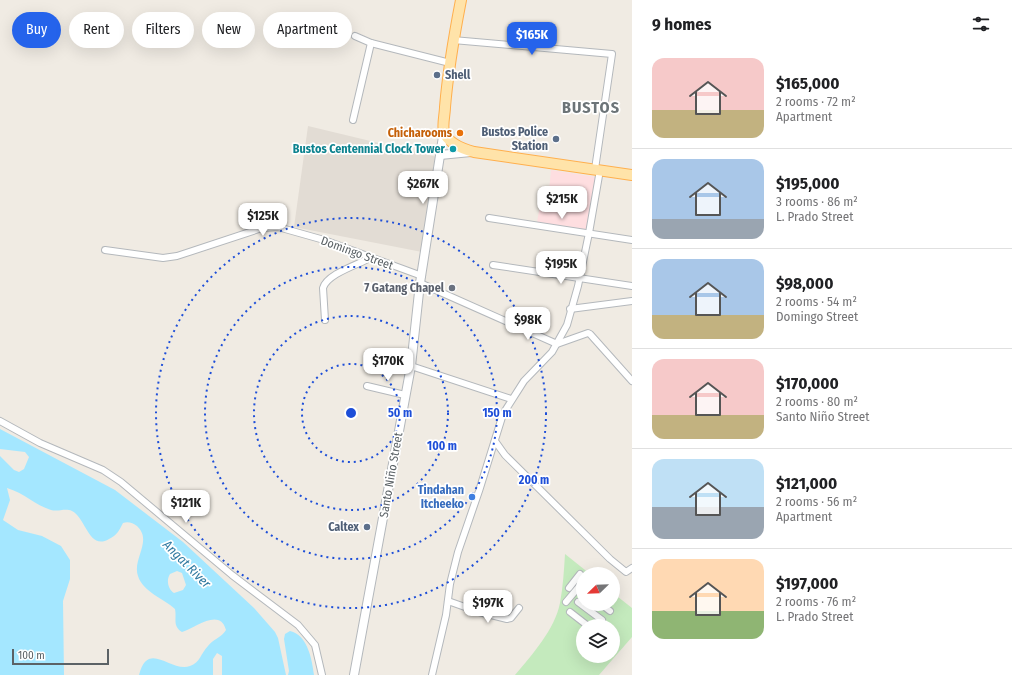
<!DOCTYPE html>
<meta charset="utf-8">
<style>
:root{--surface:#fff;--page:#f2f2f2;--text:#202124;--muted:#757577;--line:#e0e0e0;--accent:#2563eb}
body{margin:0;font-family:"Fira Sans Condensed",sans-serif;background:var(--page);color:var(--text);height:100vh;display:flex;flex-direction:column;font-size:15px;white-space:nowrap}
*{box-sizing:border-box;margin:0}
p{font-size:13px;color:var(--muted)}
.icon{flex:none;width:22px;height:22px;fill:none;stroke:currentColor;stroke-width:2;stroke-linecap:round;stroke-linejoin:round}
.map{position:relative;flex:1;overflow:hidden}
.drawer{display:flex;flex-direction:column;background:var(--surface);width:380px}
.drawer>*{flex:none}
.guide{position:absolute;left:12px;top:12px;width:380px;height:36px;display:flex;gap:8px}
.needle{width:26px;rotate:247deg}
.buttons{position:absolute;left:576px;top:567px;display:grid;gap:8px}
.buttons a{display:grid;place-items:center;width:44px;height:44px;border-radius:50%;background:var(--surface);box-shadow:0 4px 16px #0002;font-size:20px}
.scale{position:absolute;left:12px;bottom:10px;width:97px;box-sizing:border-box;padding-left:4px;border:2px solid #5b6266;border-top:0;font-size:11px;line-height:14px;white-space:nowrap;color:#5b6266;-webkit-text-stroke:3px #fff;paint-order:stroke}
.price{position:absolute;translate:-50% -34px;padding:0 9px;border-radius:8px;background:#fff;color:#222;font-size:13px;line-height:26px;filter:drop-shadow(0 1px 2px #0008)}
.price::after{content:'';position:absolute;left:50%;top:24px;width:12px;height:9px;margin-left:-6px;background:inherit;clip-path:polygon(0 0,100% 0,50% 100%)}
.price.selected{background:var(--accent);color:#fff}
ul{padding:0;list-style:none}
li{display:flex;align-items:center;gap:12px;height:100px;padding:0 20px}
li+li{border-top:1px solid var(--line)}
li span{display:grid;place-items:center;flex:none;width:112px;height:80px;border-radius:12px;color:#555}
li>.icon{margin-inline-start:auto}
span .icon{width:48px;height:48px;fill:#fffc;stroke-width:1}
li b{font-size:17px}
h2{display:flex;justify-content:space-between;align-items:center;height:48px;padding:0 20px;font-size:17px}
.chip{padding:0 14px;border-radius:18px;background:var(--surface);box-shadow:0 4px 16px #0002;font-size:14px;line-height:36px}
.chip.selected{background:var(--accent);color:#fff}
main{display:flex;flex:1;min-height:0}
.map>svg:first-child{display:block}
.education{fill:#e2dcd4}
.medical{fill:#fedee0}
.green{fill:#c4eabd;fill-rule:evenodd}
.water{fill:#a4e7ff;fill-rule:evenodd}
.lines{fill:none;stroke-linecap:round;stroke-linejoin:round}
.minor-casing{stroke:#b4b8bc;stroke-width:8}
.tertiary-casing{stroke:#b4b8bc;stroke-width:10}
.primary-casing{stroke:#ffaf4d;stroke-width:12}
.minor{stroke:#fff;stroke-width:6}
.tertiary{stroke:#fff;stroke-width:8}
.primary{stroke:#ffe3a9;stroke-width:10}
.ring{fill:none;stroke:#1d4ed8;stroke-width:2;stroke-dasharray:2 4}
.service-dot{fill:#5c6f8a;stroke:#fff;stroke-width:1.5}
.food-dot{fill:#e8710a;stroke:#fff;stroke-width:1.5}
.culture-dot{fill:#0f9aa8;stroke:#fff;stroke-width:1.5}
.worship-dot{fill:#6b7280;stroke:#fff;stroke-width:1.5}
.shop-dot{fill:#3f7fe0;stroke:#fff;stroke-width:1.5}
.labels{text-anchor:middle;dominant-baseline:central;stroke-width:3.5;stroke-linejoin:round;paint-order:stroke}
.service-label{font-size:12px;font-weight:bold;fill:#4e5e75;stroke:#fff;text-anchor:end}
.food-label{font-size:12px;font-weight:bold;fill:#c56008;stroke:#fff;text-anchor:end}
.culture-label{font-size:12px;font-weight:bold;fill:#0d838f;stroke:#fff;text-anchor:end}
.street-label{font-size:12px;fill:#5b6266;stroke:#fff}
.worship-label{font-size:12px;font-weight:bold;fill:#5b616d;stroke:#fff;text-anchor:end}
.shop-label{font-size:12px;font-weight:bold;fill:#366cbe;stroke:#fff;text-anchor:end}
.water-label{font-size:13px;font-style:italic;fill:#2f79a0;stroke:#fff}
.district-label{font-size:16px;font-weight:bold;letter-spacing:1px;fill:#6c7478;stroke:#fff}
.centre{fill:#1d4ed8;stroke:#fff;stroke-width:2}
.ring-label{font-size:12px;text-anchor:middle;font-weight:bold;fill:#1d4ed8;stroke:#fff;stroke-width:3.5;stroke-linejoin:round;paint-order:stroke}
</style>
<main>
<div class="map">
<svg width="632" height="675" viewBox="0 0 632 675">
<rect width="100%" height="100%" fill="#f0ebe3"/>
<!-- education -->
<path class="education" d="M 308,126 L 437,157 L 422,252 L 294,227 Z"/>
<!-- medical -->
<path class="medical" d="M 551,170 L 596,177 L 587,230 L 537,222 L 541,200 L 548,201 Z"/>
<!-- green -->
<path class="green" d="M 565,554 L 590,574 L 583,574 L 583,604 L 613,604 L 613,593 L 632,608 L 632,637 L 599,675 L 515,675 C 532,655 555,629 560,603 C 563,587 564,570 565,554 ZM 583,626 L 613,626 L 613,656 L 583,656 Z"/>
<!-- water -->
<g class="water">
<path d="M 0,429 L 115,490 L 183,542 L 254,608 L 275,632 L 278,638 L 286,675 L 222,675 L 222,656 L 217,653 L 213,659 L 213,675 L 139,675 C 148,639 171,673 190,666 C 200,663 201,653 208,646 C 213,639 221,638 226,630 C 220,607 195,628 182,632 C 172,626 177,618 175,609 C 163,598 143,592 138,576 C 132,559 153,541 137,526 C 133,523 128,521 123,523 C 119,531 117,535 109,539 C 89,551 86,518 72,511 C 65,508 58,512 51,510 C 35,505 24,493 7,488 L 10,500 L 3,520 L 18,530 L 42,536 L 61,546 L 70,560 L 70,579 L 63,601 L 64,675 L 0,675 L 0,456 L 14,470 L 19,472 L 24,469 L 29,457 L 25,452 L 0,449 ZM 177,571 L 182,573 L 186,585 L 183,590 L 174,593 C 168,589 166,580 170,574 Z"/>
<path d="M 290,631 C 308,635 312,660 314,675 L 288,675 L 289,671 L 284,639 L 285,634 Z"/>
</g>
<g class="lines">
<!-- minor casing -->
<g class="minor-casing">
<g id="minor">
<path d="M 355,36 L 371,43 L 450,63"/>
<path d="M 453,40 L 612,54 L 595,169"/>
<path d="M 353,120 L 371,43"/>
<path d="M 489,218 L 632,240"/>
<path d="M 105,250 L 163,258 L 177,256 L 262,228 L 278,227 L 324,240 L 422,276"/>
<path d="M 493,265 L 632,286"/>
<path d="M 420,283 L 557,344 L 588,333 L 590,334 L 632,381"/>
<path d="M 570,309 L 632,301"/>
<path d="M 325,320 L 323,288 C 327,274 357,265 370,258"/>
<path d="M 411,366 L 511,399"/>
<path d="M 367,386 L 405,395"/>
<path d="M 0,421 L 40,443 L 103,470 L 121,482 L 232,575 L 298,625 L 315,645 L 322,675"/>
<path d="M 495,441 L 505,455 L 610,559 L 626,572 L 632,568"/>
<path d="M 569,588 L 580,574"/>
<path d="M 448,601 L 479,612 L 507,619 L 511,618 L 519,608"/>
<path d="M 566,602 L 583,582"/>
<path d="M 578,602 L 602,620"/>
<path d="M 601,604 L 610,611"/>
<path d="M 570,612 L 588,626"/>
<path d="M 432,675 L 446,615 L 450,584 L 458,552 L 479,491 L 503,414 L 524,381 L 552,352 L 567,325 L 578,286 L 589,233 L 600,170"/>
</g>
</g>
<!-- tertiary casing -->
<g class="tertiary-casing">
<g id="tertiary">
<path d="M 440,155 L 471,152"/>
<path d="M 354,675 L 411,366 L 420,283 L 444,130"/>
</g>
</g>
<!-- primary casing -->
<g class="primary-casing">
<path id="primary" d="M 461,0 C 454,36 448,71 445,107 C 445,114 442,125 444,132 C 448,143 463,149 474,152 L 632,175"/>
</g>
<!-- minor -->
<use href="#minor" class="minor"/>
<!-- tertiary -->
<use href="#tertiary" class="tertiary"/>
<!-- primary -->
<use href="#primary" class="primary"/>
</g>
<!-- distance rings -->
<g class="ring">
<circle cx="351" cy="413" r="49"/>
<circle cx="351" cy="413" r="97"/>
<circle cx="351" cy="413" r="146"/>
<circle cx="351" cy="413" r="195"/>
</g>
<!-- markers -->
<g class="service-dot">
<circle cx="437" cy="75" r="4"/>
<circle cx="556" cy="139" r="4"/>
<circle cx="367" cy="527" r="4"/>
</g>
<circle class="food-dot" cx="460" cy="133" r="4"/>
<circle class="culture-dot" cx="453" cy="149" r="4"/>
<circle class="worship-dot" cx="452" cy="288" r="4"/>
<circle class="shop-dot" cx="472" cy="497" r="4"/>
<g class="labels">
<!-- service labels -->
<g class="service-label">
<text x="445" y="75" text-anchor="start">Shell</text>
<text x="548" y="132">Bustos Police<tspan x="548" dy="14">Station</tspan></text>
<text x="359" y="527">Caltex</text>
</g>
<!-- food labels -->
<g class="food-label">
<text x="452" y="133">Chicharooms</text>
</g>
<!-- culture labels -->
<g class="culture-label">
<text x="445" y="149">Bustos Centennial Clock Tower</text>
</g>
<!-- street labels -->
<g class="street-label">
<text transform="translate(357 253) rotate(20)">Domingo Street</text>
<text transform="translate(391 475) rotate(-80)">Santo Niño Street</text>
</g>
<!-- worship labels -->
<g class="worship-label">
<text x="444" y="288">7 Gatang Chapel</text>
</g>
<!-- shop labels -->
<g class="shop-label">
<text x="464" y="490">Tindahan<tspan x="464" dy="14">Itcheeko</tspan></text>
</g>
<!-- water labels -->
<g class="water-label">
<text transform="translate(187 564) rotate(45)">Angat River</text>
</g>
<!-- district labels -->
<g class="district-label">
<text x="591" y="107">BUSTOS</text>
</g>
</g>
<circle cx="351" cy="413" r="6" class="centre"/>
<g class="ring-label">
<text x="400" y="417">50 m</text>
<text x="497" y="417">150 m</text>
<text x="442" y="450">100 m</text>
<text x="534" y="484">200 m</text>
</g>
</svg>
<div class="buttons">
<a><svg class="needle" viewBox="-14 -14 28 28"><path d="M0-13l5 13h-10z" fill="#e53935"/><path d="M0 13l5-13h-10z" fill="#757577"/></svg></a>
<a><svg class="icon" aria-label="layers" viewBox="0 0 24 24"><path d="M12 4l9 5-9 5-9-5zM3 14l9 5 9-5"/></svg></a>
</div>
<div class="scale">100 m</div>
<b class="price selected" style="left:532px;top:56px">$165K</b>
<b class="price" style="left:423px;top:205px">$267K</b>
<b class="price" style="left:562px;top:220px">$215K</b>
<b class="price" style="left:263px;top:237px">$125K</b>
<b class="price" style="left:561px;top:285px">$195K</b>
<b class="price" style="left:528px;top:341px">$98K</b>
<b class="price" style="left:388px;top:382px">$170K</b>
<b class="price" style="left:186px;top:524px">$121K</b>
<b class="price" style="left:488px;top:624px">$197K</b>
<div class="guide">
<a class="chip selected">Buy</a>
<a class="chip">Rent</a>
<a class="chip">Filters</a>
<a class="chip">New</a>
<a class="chip">Apartment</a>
</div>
</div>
<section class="drawer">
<h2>9 homes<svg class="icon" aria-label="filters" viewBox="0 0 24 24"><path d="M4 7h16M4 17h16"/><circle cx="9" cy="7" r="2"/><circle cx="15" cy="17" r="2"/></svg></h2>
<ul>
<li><span style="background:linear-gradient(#f6c9c9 65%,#c2b280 0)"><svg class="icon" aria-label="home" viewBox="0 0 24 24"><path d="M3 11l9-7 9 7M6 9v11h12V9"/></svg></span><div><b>$165,000</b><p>2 rooms · 72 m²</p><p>Apartment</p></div></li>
<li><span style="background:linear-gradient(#a9c7e8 75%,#9aa5b1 0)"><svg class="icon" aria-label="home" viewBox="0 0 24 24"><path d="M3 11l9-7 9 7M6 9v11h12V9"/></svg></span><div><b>$195,000</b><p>3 rooms · 86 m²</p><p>L. Prado Street</p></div></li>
<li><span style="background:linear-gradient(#a9c7e8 70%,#c2b280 0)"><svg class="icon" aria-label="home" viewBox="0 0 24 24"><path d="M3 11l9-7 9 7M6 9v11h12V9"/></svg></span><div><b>$98,000</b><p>2 rooms · 54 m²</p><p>Domingo Street</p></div></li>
<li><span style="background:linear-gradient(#f6c9c9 70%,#c2b280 0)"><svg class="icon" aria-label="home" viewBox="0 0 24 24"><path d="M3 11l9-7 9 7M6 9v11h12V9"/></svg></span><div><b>$170,000</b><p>2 rooms · 80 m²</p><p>Santo Niño Street</p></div></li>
<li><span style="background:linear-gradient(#bfe0f5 60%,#9aa5b1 0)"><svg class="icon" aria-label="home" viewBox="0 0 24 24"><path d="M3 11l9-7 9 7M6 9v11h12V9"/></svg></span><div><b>$121,000</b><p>2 rooms · 56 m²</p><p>Apartment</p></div></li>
<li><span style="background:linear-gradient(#ffd9b3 65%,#8fb573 0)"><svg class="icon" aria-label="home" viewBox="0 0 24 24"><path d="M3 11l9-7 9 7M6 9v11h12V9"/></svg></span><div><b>$197,000</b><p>2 rooms · 76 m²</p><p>L. Prado Street</p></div></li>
</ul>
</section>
</main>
